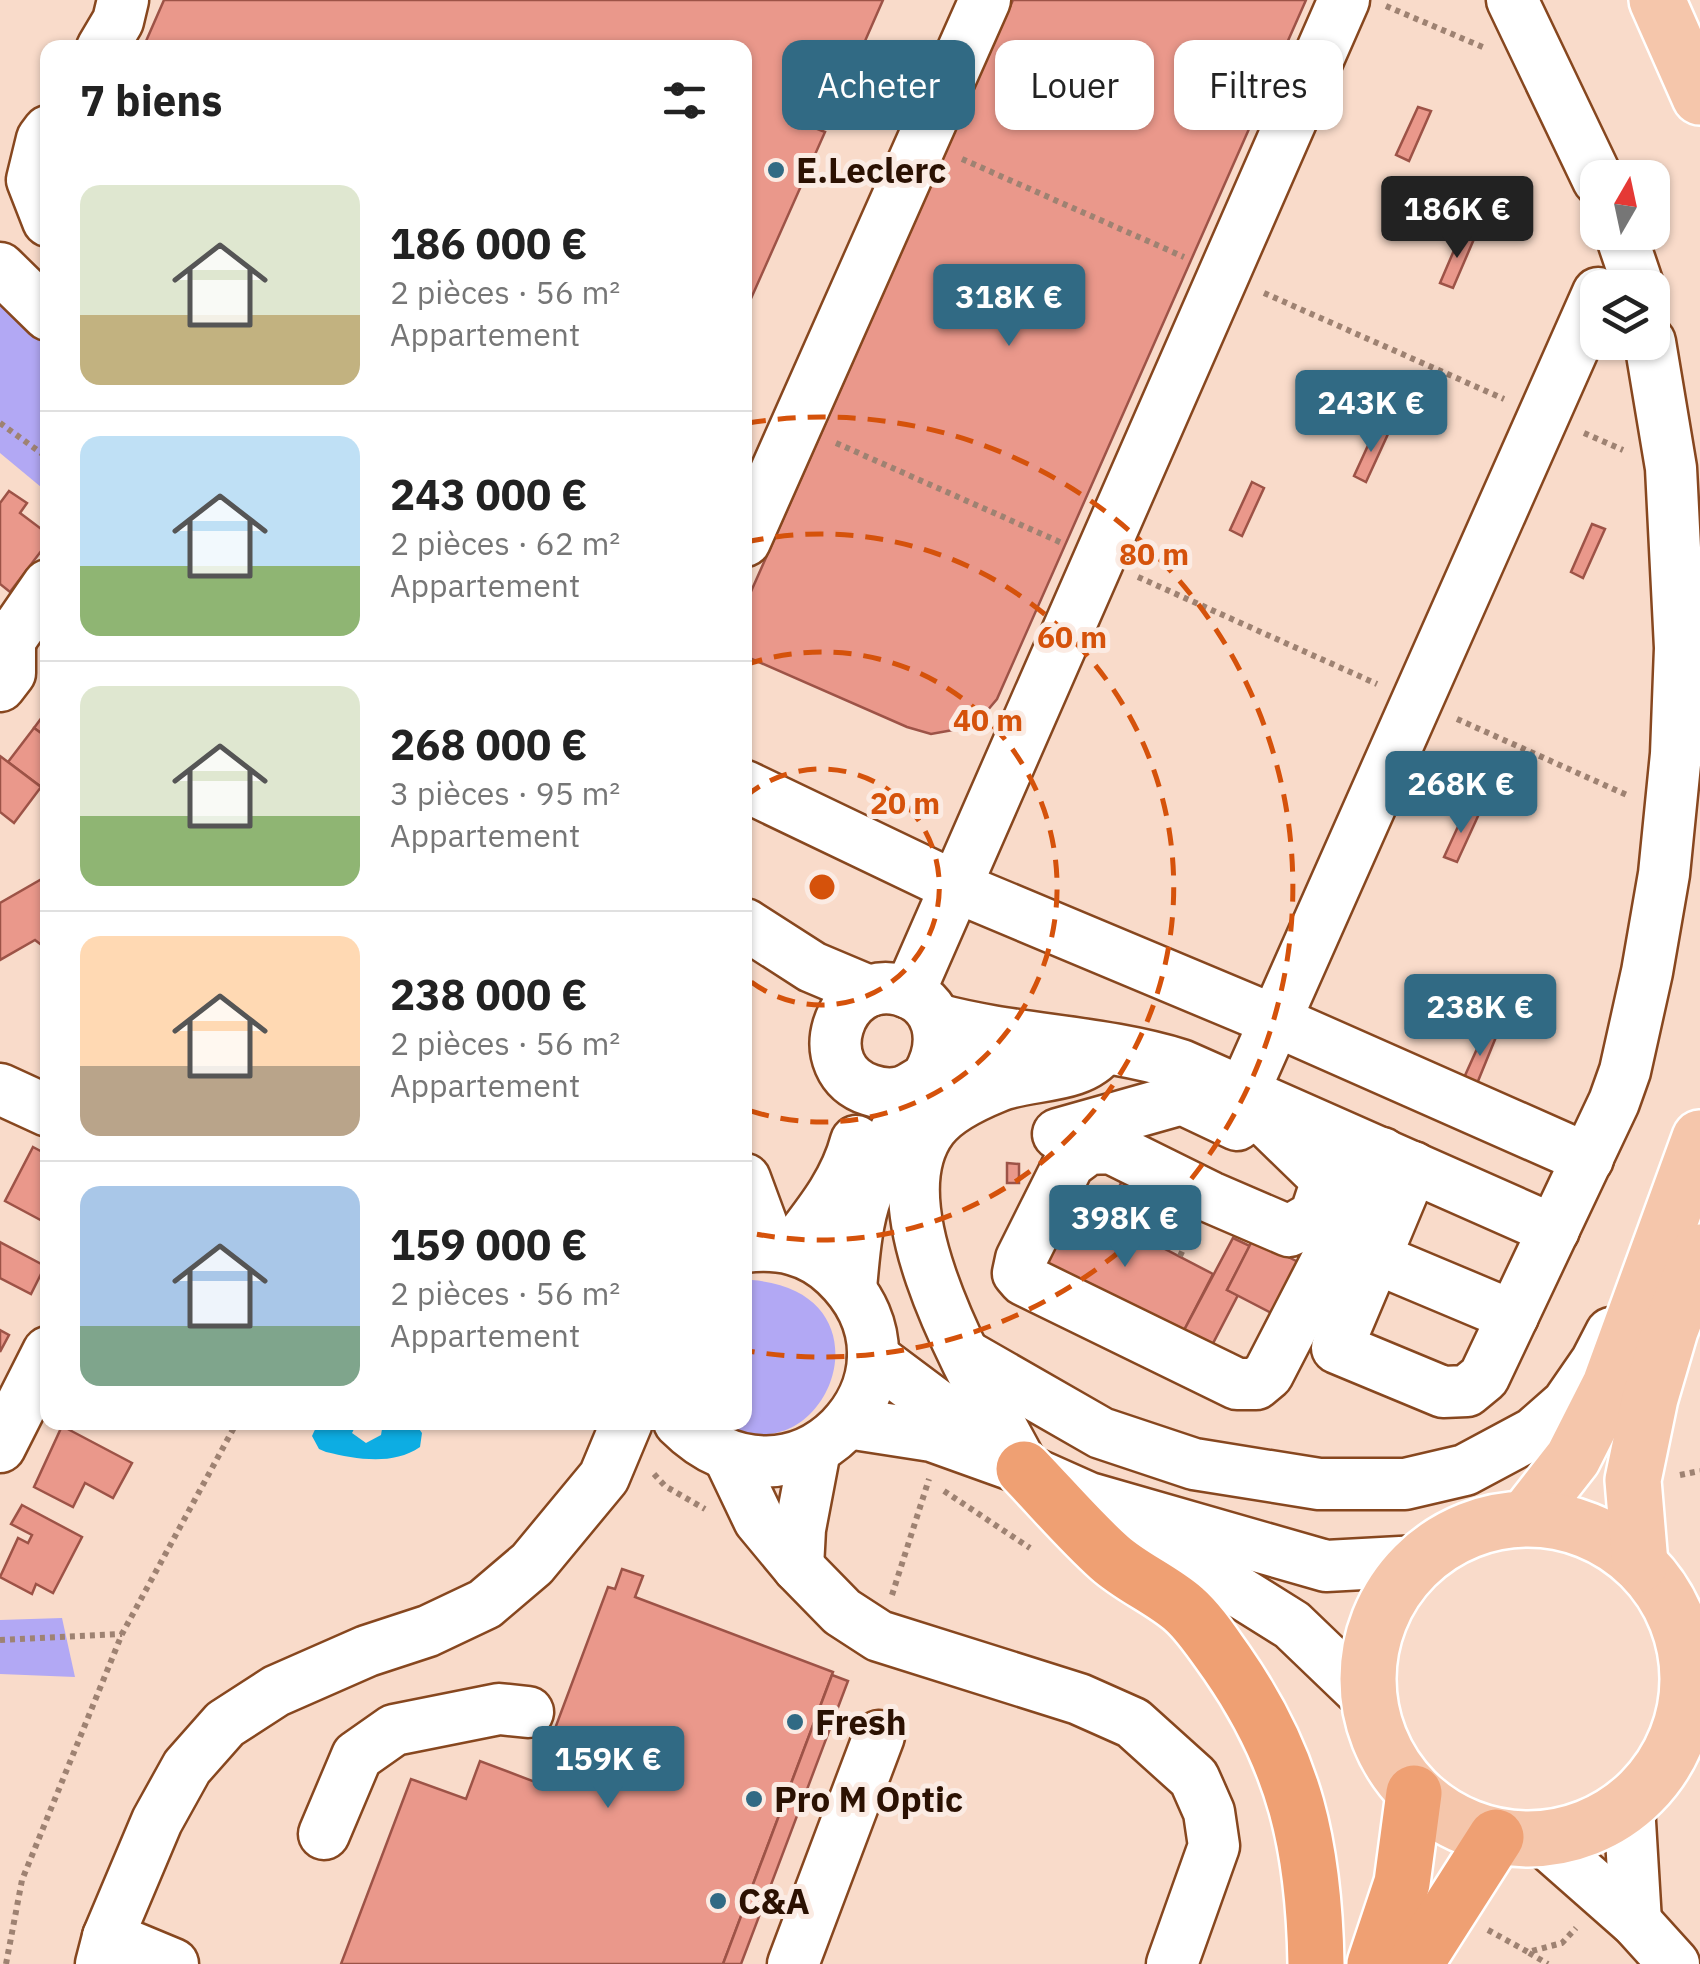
<!DOCTYPE html>
<html lang="fr">
<meta charset="utf-8">
<style>
:root{--surface:#fff;--page:#f2f2f2;--text:#222;--muted:#767676;--line:#e0e0e0;--accent:#316a84}
body{margin:0;font-family:"IBM Plex Sans",sans-serif;background:var(--page);color:var(--text);height:100vh;display:flex;flex-direction:column;font-size:38px;white-space:nowrap}
*{box-sizing:border-box;margin:0}
p{font-size:32px;color:var(--muted)}
.icon{flex:none;width:55px;height:55px;fill:none;stroke:currentColor;stroke-width:2;stroke-linecap:round;stroke-linejoin:round}
.map{position:relative;flex:1;overflow:hidden}
.panel{position:absolute;left:40px;top:40px;width:712px;height:1390px;display:flex;flex-direction:column;background:var(--surface);border-radius:20px;box-shadow:0 2px 8px #0004}
.panel>*{flex:none}
.hud{position:absolute;left:782px;top:40px;width:768px;height:90px;display:flex;gap:20px}
.needle{width:65px;rotate:9deg}
.controls{position:absolute;left:1580px;top:160px;display:grid;gap:20px}
.controls a{display:grid;place-items:center;width:90px;height:90px;border-radius:20px;background:var(--surface);box-shadow:0 2px 8px #0004;font-size:50px}
.price{position:absolute;translate:-50% -85px;padding:0 22px;border-radius:10px;background:var(--accent);color:#fff;font-size:32px;line-height:65px;filter:drop-shadow(0 2px 5px #0008)}
.price::after{content:'';position:absolute;left:50%;top:60px;width:30px;height:22px;margin-left:-15px;background:inherit;clip-path:polygon(0 0,100% 0,50% 100%)}
.price.current{background:#222;color:#fff}
ul{padding:0;list-style:none}
li{display:flex;align-items:center;gap:30px;height:250px;padding:0 40px}
li+li{border-top:2px solid var(--line)}
li span{display:grid;place-items:center;flex:none;width:280px;height:200px;border-radius:20px;color:#555}
li>.icon{margin-inline-start:auto}
span .icon{width:120px;height:120px;fill:#fffc;stroke-width:1}
li b{font-size:42px}
h2{display:flex;justify-content:space-between;align-items:center;height:120px;padding:0 40px;font-size:42px}
.tag{padding:0 35px;border-radius:20px;background:var(--surface);box-shadow:0 2px 8px #0004;font-size:35px;line-height:90px}
.tag.current{background:var(--accent);color:#fff}
.map>svg:first-child{display:block}
.green{fill:#b2a8f4}
.water{fill:#0dade3}
.building{fill:#ea988b;stroke:#9d5347;stroke-width:2.5}
.lines{fill:none;stroke-linecap:round;stroke-linejoin:round}
.minor-casing{stroke:#87471f;stroke-width:55}
.major-casing{stroke:#fff;stroke-width:60}
.highway-casing{stroke:#fff;stroke-width:60}
.path{stroke:#9e8272;stroke-width:6;stroke-dasharray:5 5;stroke-linecap:butt}
.minor{stroke:#fff;stroke-width:50}
.major{stroke:#f5c6ab;stroke-width:55}
.highway{stroke:#efa073;stroke-width:55}
.ring{fill:none;stroke:#d5520b;stroke-width:5;stroke-dasharray:18 12}
.poi-dot{fill:#316a84;stroke:#fbebe3;stroke-width:4}
.labels{text-anchor:middle;dominant-baseline:central;stroke-width:10;stroke-linejoin:round;paint-order:stroke}
.poi-label{font-size:35px;font-weight:bold;fill:#2b1102;stroke:#fbebe3;text-anchor:start}
.centre{fill:#d5520b;stroke:#fbebe3;stroke-width:5}
.ring-label{font-size:30px;text-anchor:middle;font-weight:bold;fill:#d5520b;stroke:#fbebe3;stroke-width:10;stroke-linejoin:round;paint-order:stroke}
</style>
<div class="map">
<svg width="1700" height="1964" viewBox="0 0 1700 1964">
<rect width="100%" height="100%" fill="#f9dbca"/>
<!-- green -->
<g class="green">
<path d="M 0,292 L 47,341 L 47,492 L 0,453 Z"/>
<path d="M 752,1280 C 900,1292 826,1482 723,1423 L 745,1422 L 745,1282 Z"/>
<path d="M 62,1618 L 75,1677 L 0,1674 L 0,1620 Z"/>
</g>
<!-- water -->
<path class="water" d="M 414,1422 L 422,1433 L 420,1447 C 392,1466 356,1459 326,1452 L 319,1449 L 312,1436 L 318,1423 L 357,1423 L 352,1433 L 366,1443 L 381,1435 L 383,1423 Z"/>
<!-- building -->
<g class="building">
<path d="M 164,0 L 883,0 L 851,73 L 836,67 L 810,126 L 825,132 L 745,312 L 745,48 L 143,48 Z"/>
<path d="M 1013,0 L 1306,0 L 997,699 L 981,718 L 964,728 L 931,734 L 907,727 L 745,656 L 745,605 Z"/>
<path d="M 1418,107 L 1431,111 L 1409,161 L 1396,155 Z"/>
<path d="M 1461,234 L 1474,239 L 1453,288 L 1440,283 Z"/>
<path d="M 1376,428 L 1388,434 L 1366,482 L 1354,476 Z"/>
<path d="M 1252,482 L 1264,488 L 1242,536 L 1230,530 Z"/>
<path d="M 9,491 L 27,503 L 20,513 L 48,534 L 48,542 L 10,592 L 0,584 L 0,503 Z"/>
<path d="M 1592,524 L 1605,529 L 1583,578 L 1571,572 Z"/>
<path d="M 48,709 L 48,738 L 34,728 Z"/>
<path d="M 34,728 L 48,738 L 48,792 L 8,762 Z"/>
<path d="M 0,756 L 41,787 L 14,823 L 0,812 Z"/>
<path d="M 1466,809 L 1479,814 L 1457,862 L 1444,857 Z"/>
<path d="M 40,880 L 48,886 L 48,950 L 35,940 L 0,960 L 0,903 Z"/>
<path d="M 1485,1031 L 1496,1037 L 1476,1086 L 1463,1080 Z"/>
<path d="M 33,1147 L 48,1155 L 48,1224 L 5,1201 Z"/>
<path d="M 1007,1163 L 1019,1164 L 1019,1183 L 1007,1183 Z"/>
<path d="M 1126,1173 L 1148,1185 L 1131,1216 L 1110,1205 Z"/>
<path d="M 1067,1202 L 1088,1214 L 1090,1210 L 1213,1274 L 1178,1342 L 1035,1264 Z"/>
<path d="M 1233,1238 L 1250,1246 L 1227,1290 L 1238,1295 L 1209,1351 L 1181,1336 Z"/>
<path d="M 1253,1239 L 1304,1265 L 1277,1316 L 1227,1290 Z"/>
<path d="M 0,1242 L 45,1266 L 31,1294 L 0,1278 Z"/>
<path d="M 0,1330 L 9,1335 L 0,1352 Z"/>
<path d="M 62,1426 L 132,1463 L 113,1498 L 85,1483 L 73,1507 L 34,1487 Z"/>
<path d="M 22,1505 L 82,1537 L 53,1593 L 36,1584 L 32,1594 L 0,1577 L 18,1538 L 28,1543 L 32,1535 L 11,1524 Z"/>
<path d="M 622,1569 L 643,1576 L 635,1597 L 833,1672 L 723,1964 L 341,1964 L 411,1779 L 466,1799 L 480,1761 L 535,1782 L 608,1587 L 615,1589 Z"/>
<path d="M 832,1675 L 848,1681 L 741,1964 L 723,1964 Z"/>
</g>
<g class="lines">
<!-- minor casing -->
<g class="minor-casing">
<g id="minor">
<path d="M 1512,0 L 1598,180"/>
<path d="M 102,48 L 118,21 L 123,0"/>
<path d="M 48,131 L 42,139 L 32,180 L 48,221"/>
<path d="M 1620,232 L 1639,288"/>
<path d="M 0,268 L 48,315"/>
<path d="M 745,541 L 985,0"/>
<path d="M 0,635 L 10,640 L 10,673 L 0,686"/>
<path d="M 10,640 L 48,585"/>
<path d="M 745,786 L 956,887 L 1276,1021 L 1588,1159"/>
<path d="M 745,924 L 812,967 L 869,991"/>
<path d="M 909,993 L 1344,0"/>
<path d="M 936,1019 C 1017,1041 1101,1040 1181,1065 L 1554,1230"/>
<path d="M 928,1076 C 947,1043 942,1001 900,990 C 837,974 808,1070 870,1090 C 885,1095 901,1095 914,1086 C 944,1067 982,1063 1015,1050"/>
<path d="M 0,1089 L 48,1111"/>
<path d="M 1058,1134 L 1182,1099 L 1237,1125"/>
<path d="M 1382,1153 L 1268,1374 L 1256,1384 L 1237,1384 L 1024,1280 L 1018,1273 L 1021,1259 L 1069,1163 L 1088,1149 L 1111,1148 L 1210,1197 L 1289,1231 L 1315,1216 L 1327,1180 L 1255,1110 L 1244,1091 L 1598,293"/>
<path d="M 1413,1167 L 1375,1258 L 1513,1316"/>
<path d="M 745,1179 L 769,1244"/>
<path d="M 793,1248 C 819,1214 845,1183 856,1141"/>
<path d="M 1375,1258 L 1337,1348 L 1443,1392 L 1467,1391 L 1484,1377 L 1614,1102 L 1625,1071 L 1647,972 L 1664,874 L 1676,754 L 1680,648 L 1671,468 L 1650,342"/>
<path d="M 851,1288 C 854,1256 856,1223 867,1193 C 880,1158 902,1126 910,1089"/>
<path d="M 965,1355 L 1101,1433 L 1194,1464 L 1319,1484 L 1405,1484 L 1465,1470 L 1534,1433 L 1567,1404 L 1596,1362 L 1611,1333"/>
<path d="M 873,1357 L 984,1440"/>
<path d="M 679,1422 C 793,1536 944,1377 836,1274 C 810,1249 779,1243 745,1247"/>
<path d="M 848,1423 L 932,1436 L 1024,1469 L 1089,1498 L 1326,1566 L 1419,1561"/>
<path d="M 0,1447 L 48,1352"/>
<path d="M 729,1457 L 759,1520 L 798,1567 L 842,1612 L 879,1636 L 1079,1699 L 1133,1723 L 1194,1778 L 1209,1812 L 1214,1846 L 1172,1964"/>
<path d="M 1024,1469 C 984,1392 870,1210 932,1128 C 946,1109 974,1096 996,1087 C 1028,1073 1080,1080 1102,1050"/>
<path d="M 1140,1530 L 1292,1625 L 1367,1697"/>
<path d="M 798,1567 L 800,1529 L 815,1450"/>
<path d="M 1629,1805 L 1636,1922"/>
<path d="M 324,1834 L 357,1756 L 394,1730 L 499,1709 L 528,1712"/>
<path d="M 1543,1840 L 1636,1922 L 1674,1964"/>
<path d="M 108,1937 L 173,1964"/>
<path d="M 101,1964 L 108,1937 L 157,1821 L 187,1767 L 225,1724 L 276,1691 L 367,1651 L 428,1631 L 485,1604 L 532,1564 L 604,1477 L 627,1422"/>
<path d="M 793,1964 L 879,1736"/>
</g>
</g>
<!-- major casing -->
<g class="major-casing">
<g id="major">
<path d="M 1657,0 L 1700,97"/>
<path d="M 1526,1518 L 1573,1458 L 1610,1385 L 1700,1138"/>
<circle cx="1528" cy="1679" r="160"/>
<path d="M 1640,1564 L 1633,1480 L 1650,1398 L 1670,1330 L 1700,1252"/>
</g>
</g>
<!-- highway casing -->
<g class="highway-casing">
<g id="highway">
<path d="M 1024,1469 C 1052,1498 1079,1530 1109,1557 C 1131,1577 1161,1589 1184,1609 C 1200,1623 1214,1645 1227,1663 C 1295,1761 1314,1846 1316,1964"/>
<path d="M 1375,1964 L 1402,1883 L 1414,1793"/>
<path d="M 1415,1964 L 1496,1837"/>
</g>
</g>
<!-- path -->
<g class="path">
<path d="M 1386,6 L 1485,48"/>
<path d="M 962,159 L 1184,257"/>
<path d="M 1264,293 L 1504,399"/>
<path d="M 0,423 L 48,458"/>
<path d="M 1584,433 L 1623,450"/>
<path d="M 836,443 L 1062,543"/>
<path d="M 1138,577 L 1377,684"/>
<path d="M 1457,719 L 1629,796"/>
<path d="M 1180,1256 L 1190,1235"/>
<path d="M 654,1474 L 665,1486 L 705,1509"/>
<path d="M 1680,1475 L 1700,1471"/>
<path d="M 944,1491 L 1030,1548"/>
<path d="M 892,1595 L 929,1479"/>
<path d="M 0,1640 L 122,1634"/>
<path d="M 1488,1930 L 1528,1952 L 1562,1943 L 1576,1928"/>
<path d="M 1529,1953 L 1548,1964"/>
<path d="M 6,1964 L 22,1880 L 122,1634 L 237,1422"/>
</g>
<!-- minor -->
<use href="#minor" class="minor"/>
<!-- major -->
<use href="#major" class="major"/>
<!-- highway -->
<use href="#highway" class="highway"/>
</g>
<!-- distance rings -->
<g class="ring">
<path d="M745 797A118 118 0 1 1 745 977"/>
<path d="M745 665A235 235 0 1 1 745 1109"/>
<path d="M746 542A353 353 0 1 1 746 1232"/>
<path d="M748 423A470 470 0 1 1 748 1351"/>
</g>
<!-- markers -->
<g class="poi-dot">
<circle cx="776" cy="170" r="10"/>
<circle cx="795" cy="1722" r="10"/>
<circle cx="754" cy="1799" r="10"/>
<circle cx="718" cy="1901" r="10"/>
</g>
<g class="labels">
<!-- poi labels -->
<g class="poi-label">
<text x="796" y="170">E.Leclerc</text>
<text x="815" y="1722">Fresh</text>
<text x="774" y="1799">Pro M Optic</text>
<text x="738" y="1901">C&amp;A</text>
</g>
</g>
<circle cx="822" cy="887" r="15" class="centre"/>
<g class="ring-label">
<text x="1154" y="565">80 m</text>
<text x="1072" y="648">60 m</text>
<text x="988" y="731">40 m</text>
<text x="905" y="814">20 m</text>
</g>
</svg>
<div class="controls">
<a><svg class="needle" viewBox="-14 -14 28 28"><path d="M0-13l5 13h-10z" fill="#e53935"/><path d="M0 13l5-13h-10z" fill="#767676"/></svg></a>
<a><svg class="icon" aria-label="layers" viewBox="0 0 24 24"><path d="M12 4l9 5-9 5-9-5zM3 14l9 5 9-5"/></svg></a>
</div>
<b class="price current" style="left:1457px;top:261px">186K €</b>
<b class="price" style="left:1009px;top:349px">318K €</b>
<b class="price" style="left:1371px;top:455px">243K €</b>
<b class="price" style="left:1461px;top:836px">268K €</b>
<b class="price" style="left:1480px;top:1059px">238K €</b>
<b class="price" style="left:1125px;top:1270px">398K €</b>
<b class="price" style="left:608px;top:1811px">159K €</b>
<div class="hud">
<a class="tag current">Acheter</a>
<a class="tag">Louer</a>
<a class="tag">Filtres</a>
</div>
<section class="panel">
<h2>7 biens<svg class="icon" aria-label="filters" viewBox="0 0 24 24"><path d="M4 7h16M4 17h16"/><circle cx="9" cy="7" r="2"/><circle cx="15" cy="17" r="2"/></svg></h2>
<ul>
<li><span style="background:linear-gradient(#dfe7d0 65%,#c2b280 0)"><svg class="icon" aria-label="home" viewBox="0 0 24 24"><path d="M3 11l9-7 9 7M6 9v11h12V9"/></svg></span><div><b>186 000 €</b><p>2 pièces · 56 m²</p><p>Appartement</p></div></li>
<li><span style="background:linear-gradient(#bfe0f5 65%,#8fb573 0)"><svg class="icon" aria-label="home" viewBox="0 0 24 24"><path d="M3 11l9-7 9 7M6 9v11h12V9"/></svg></span><div><b>243 000 €</b><p>2 pièces · 62 m²</p><p>Appartement</p></div></li>
<li><span style="background:linear-gradient(#dfe7d0 65%,#8fb573 0)"><svg class="icon" aria-label="home" viewBox="0 0 24 24"><path d="M3 11l9-7 9 7M6 9v11h12V9"/></svg></span><div><b>268 000 €</b><p>3 pièces · 95 m²</p><p>Appartement</p></div></li>
<li><span style="background:linear-gradient(#ffd9b3 65%,#b9a48a 0)"><svg class="icon" aria-label="home" viewBox="0 0 24 24"><path d="M3 11l9-7 9 7M6 9v11h12V9"/></svg></span><div><b>238 000 €</b><p>2 pièces · 56 m²</p><p>Appartement</p></div></li>
<li><span style="background:linear-gradient(#a9c7e8 70%,#7fa58c 0)"><svg class="icon" aria-label="home" viewBox="0 0 24 24"><path d="M3 11l9-7 9 7M6 9v11h12V9"/></svg></span><div><b>159 000 €</b><p>2 pièces · 56 m²</p><p>Appartement</p></div></li>
</ul>
</section>
</div>
